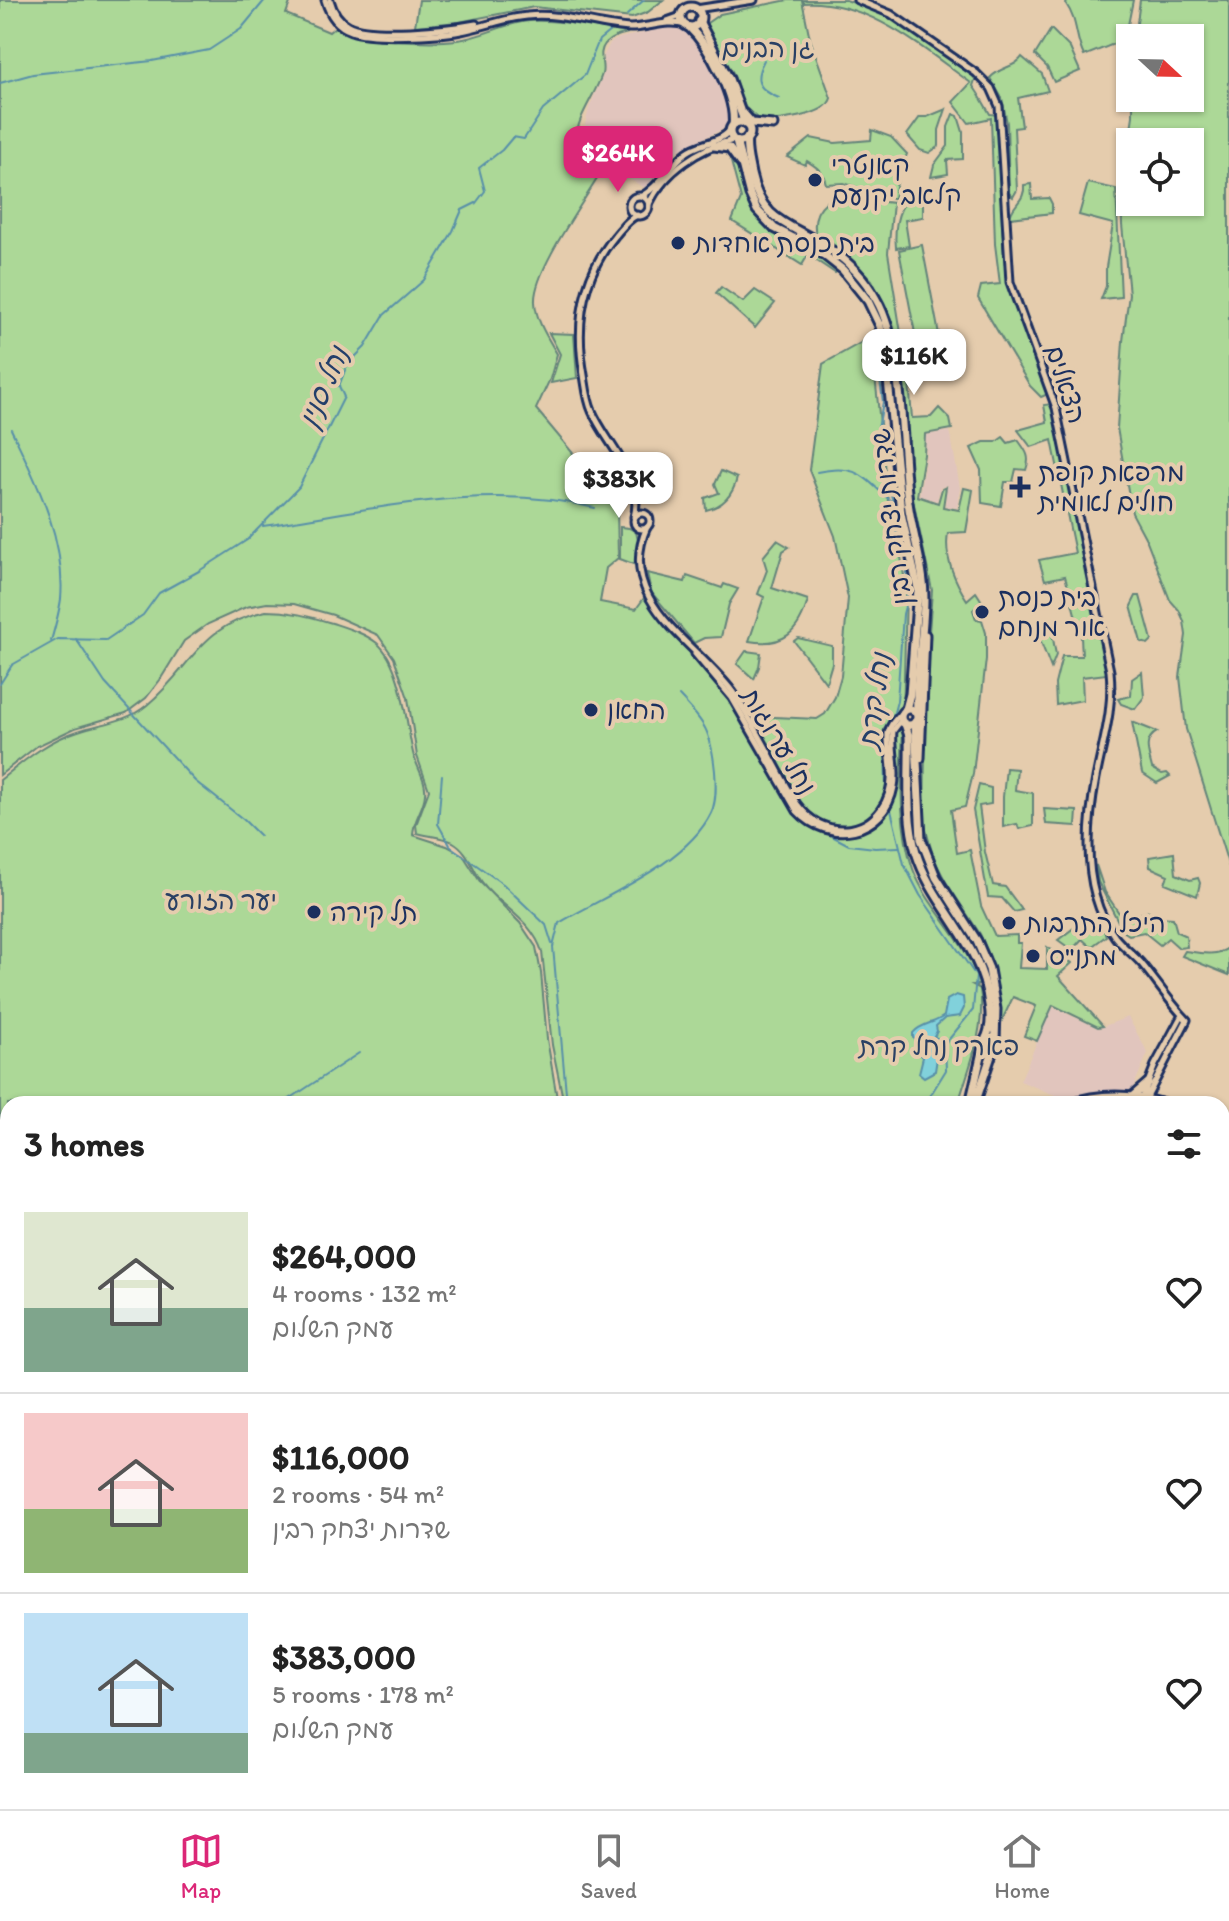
<!DOCTYPE html>
<meta charset="utf-8">
<style>
:root{--surface:#fff;--page:#f2f2f2;--text:#222;--muted:#767676;--line:#e0e0e0;--accent:#db2777}
body{margin:0;font-family:Itim,"Playpen Sans Hebrew",sans-serif;background:var(--page);color:var(--text);height:100vh;display:flex;flex-direction:column;font-size:30px;white-space:nowrap}
*{box-sizing:border-box;margin:0}
p{font-size:26px;color:var(--muted)}
.icon{flex:none;width:44px;height:44px;fill:none;stroke:currentColor;stroke-width:2;stroke-linecap:round;stroke-linejoin:round}
.map{position:relative;flex:1;overflow:hidden}
.side{position:absolute;left:0px;top:1096px;width:1230px;height:714px;display:flex;flex-direction:column;background:var(--surface);border-radius:24px 24px 0 0;box-shadow:0 2px 6px #0004}
.side>*{flex:none}
.needle{width:52px;rotate:112deg}
.tools{position:absolute;left:1116px;top:24px;display:grid;gap:16px}
.tools a{display:grid;place-items:center;width:88px;height:88px;border-radius:0px;background:var(--surface);box-shadow:0 2px 6px #0004;font-size:40px}
.price{position:absolute;translate:-50% -68px;padding:0 18px;border-radius:16px;background:#fff;color:#222;font-size:26px;line-height:52px;filter:drop-shadow(0 2px 4px #0008)}
.price::after{content:'';position:absolute;left:50%;top:48px;width:24px;height:18px;margin-left:-12px;background:inherit;clip-path:polygon(0 0,100% 0,50% 100%)}
.price.current{background:var(--accent);color:#fff}
ul{padding:0;list-style:none}
li{display:flex;align-items:center;gap:24px;height:200px;padding:0 24px}
li+li{border-top:2px solid var(--line)}
li span{display:grid;place-items:center;flex:none;width:224px;height:160px;border-radius:0px;color:#555}
li>.icon{margin-inline-start:auto}
span .icon{width:96px;height:96px;fill:#fffc;stroke-width:1}
li b{font-size:34px}
h2{display:flex;justify-content:space-between;align-items:center;height:96px;padding:0 24px;font-size:34px}
.dock{display:flex;justify-content:space-around;align-items:center;height:112px;border-top:2px solid var(--line);background:var(--surface);font-size:22px;color:var(--muted)}
.dock a{display:grid;justify-items:center;gap:4px}
.dock .current{color:var(--accent)}
.map>svg:first-child{display:block}
.built{fill:#e1c5bd}
.green{fill:#acd897;stroke:#64847a;stroke-width:2;fill-rule:evenodd}
.water{fill:#81d1db;stroke:#5890a9;stroke-width:2}
.lines{fill:none;stroke-linecap:round;stroke-linejoin:round}
.stream{stroke:#5890a9;stroke-width:2}
.minor-casing{stroke:#1b2f5e;stroke-width:11}
.major-casing{stroke:#1b2f5e;stroke-width:13}
.minor{stroke:#e5ccad;stroke-width:5}
.major{stroke:#e5ccad;stroke-width:7}
.poi-dot{fill:#1b2f5e;stroke:#e5ccad;stroke-width:3}
.labels{text-anchor:middle;dominant-baseline:central;stroke-width:8;stroke-linejoin:round;paint-order:stroke}
.park-label{font-size:26px;fill:#2a4064;stroke:#e5ccad}
.poi-label{font-size:26px;fill:#1b2f5e;stroke:#e5ccad;text-anchor:start}
.street-label{font-size:26px;fill:#1b2f5e;stroke:#e5ccad}
.water-label{font-size:28px;font-style:italic;fill:#253f6a;stroke:#e5ccad}
</style>
<div class="map">
<svg width="1229" height="1809" viewBox="0 0 1229 1809">
<rect width="100%" height="100%" fill="#e5ccad"/>
<filter id="ink" filterUnits="userSpaceOnUse"><feTurbulence type="fractalNoise" baseFrequency=".0125" numOctaves="2"/><feDisplacementMap in="SourceGraphic" scale="16" xChannelSelector="R" yChannelSelector="G"/><feConvolveMatrix kernelMatrix="1 2 1 2 8 2 1 2 1" color-interpolation-filters="sRGB"/></filter>
<g filter="url(#ink)">
<!-- built -->
<g class="built">
<path d="M 676,26 L 691,34 L 707,59 L 721,89 L 730,116 L 723,129 L 669,155 L 661,177 L 649,190 L 602,164 L 591,154 L 583,139 L 584,129 L 589,108 L 604,73 L 603,57 L 610,43 L 619,38 Z"/>
<path d="M 950,431 L 960,488 L 957,508 L 945,506 L 947,485 L 940,488 L 937,501 L 919,496 L 926,454 L 925,435 Z"/>
<path d="M 1052,1007 L 1099,1028 L 1128,1017 L 1148,1053 L 1131,1092 L 1111,1091 L 1067,1100 L 1020,1081 Z"/>
</g>
<!-- green -->
<g class="green">
<path d="M 0,0 L 291,0 L 286,14 L 329,32 L 335,27 C 355,41 432,43 457,40 C 481,38 504,23 529,21 C 562,19 596,28 628,33 C 620,35 611,37 605,44 C 597,54 605,64 602,74 C 595,96 577,116 576,140 C 576,155 589,167 597,179 C 580,207 533,273 535,302 C 536,321 548,338 557,354 L 550,379 L 536,409 L 617,506 L 618,558 L 606,568 L 600,602 L 636,609 L 644,598 L 721,689 L 742,719 L 752,716 L 817,719 L 825,714 L 835,697 L 841,676 L 848,598 L 835,536 L 809,470 L 823,364 L 871,337 L 891,530 L 901,557 L 906,589 C 905,634 904,679 903,724 C 902,771 897,823 913,869 C 929,912 968,940 979,985 L 973,985 L 980,989 C 986,1028 969,1067 958,1104 L 564,1104 L 552,1045 L 542,952 C 532,920 502,908 482,882 C 472,869 469,851 453,842 C 443,837 428,836 417,833 L 416,825 L 429,790 L 417,756 L 408,698 L 394,658 L 378,635 L 333,615 L 294,604 L 267,603 L 246,607 L 208,624 L 184,641 L 160,680 L 146,698 L 126,713 L 75,728 L 37,746 L 0,775 Z"/>
<path d="M 419,0 L 663,0 L 648,12 L 632,18 L 534,7 L 459,22 L 415,26 Z"/>
<path d="M 788,0 L 802,0 L 810,39 L 831,98 C 827,116 777,121 760,121 L 745,107 L 733,73 L 707,28 L 707,23 L 720,14 Z"/>
<path d="M 803,0 L 846,0 L 890,16 L 976,77 L 973,86 C 980,95 984,104 990,114 L 998,115 L 1003,244 L 1007,283 L 1048,394 L 1041,397 L 1030,386 L 978,298 L 981,286 L 1000,284 L 995,244 L 991,118 L 969,123 L 953,102 L 971,83 C 922,48 868,0 804,3 Z"/>
<path d="M 1068,0 L 1133,0 L 1128,25 L 1128,82 L 1116,43 L 1084,56 C 1075,38 1078,21 1066,4 Z"/>
<path d="M 1140,0 L 1229,0 L 1229,867 L 1186,729 L 1180,677 L 1186,635 L 1184,621 L 1179,610 L 1170,600 L 1147,541 L 1132,513 L 1117,428 L 1123,341 L 1129,294 L 1122,225 L 1121,193 L 1133,116 L 1133,98 L 1190,98 L 1190,38 L 1135,38 ZM 1190,142 L 1190,202 L 1130,202 L 1130,142 Z"/>
<path d="M 1051,29 L 1070,48 L 1080,71 L 1054,82 L 1047,67 L 1035,55 Z"/>
<path d="M 1022,57 L 1042,74 L 1048,91 L 1018,98 L 1022,127 L 1014,128 L 1017,190 L 1013,197 L 1009,193 L 1007,123 L 1002,98 L 990,78 C 1001,66 1015,68 1022,57 Z"/>
<path d="M 946,109 L 939,130 L 939,146 L 929,153 L 920,150 L 907,135 L 920,117 L 927,117 Z"/>
<path d="M 953,114 L 958,116 L 963,132 L 963,159 L 947,160 L 948,174 L 931,177 L 934,165 L 948,146 L 948,127 Z"/>
<path d="M 872,130 L 891,137 L 907,154 L 898,177 L 894,198 L 852,198 L 856,187 L 844,183 L 826,184 C 823,171 818,168 807,161 L 805,165 L 787,157 L 811,138 L 835,143 L 871,140 Z"/>
<path d="M 729,154 C 744,172 741,192 752,211 C 769,241 813,249 839,270 L 835,273 L 808,255 L 802,265 L 732,221 L 741,199 Z"/>
<path d="M 1088,183 L 1116,189 L 1121,297 L 1101,299 L 1106,286 L 1106,267 L 1113,224 L 1079,215 Z"/>
<path d="M 1031,184 L 1032,199 L 1049,198 L 1052,204 L 1052,213 L 1010,218 C 1011,205 1026,201 1024,185 Z"/>
<path d="M 914,193 L 917,194 L 916,199 L 923,201 L 923,217 L 905,220 L 909,246 L 896,248 C 894,228 897,206 914,193 Z"/>
<path d="M 866,200 L 893,203 L 888,253 L 909,382 L 912,418 L 931,417 L 939,408 L 950,419 L 952,429 L 925,434 L 924,455 L 917,496 L 938,503 L 942,489 L 946,487 L 943,507 L 959,510 L 964,488 L 973,490 L 966,532 L 948,533 C 944,556 954,580 967,600 L 976,592 L 983,603 L 973,610 L 976,619 L 982,620 L 986,633 L 986,659 L 973,774 L 965,807 L 951,810 L 957,853 L 970,850 L 981,906 L 995,936 L 1017,935 L 1017,943 L 1021,943 L 1019,968 L 1047,969 L 1047,947 L 1072,963 L 1058,976 L 1103,1026 L 1098,1027 L 1053,1005 L 1037,1041 L 1024,1036 L 1036,1006 L 1013,997 L 998,1029 L 998,989 L 990,957 L 980,934 L 946,882 L 934,859 L 924,823 L 926,675 L 932,590 L 913,500 L 893,323 L 872,280 L 846,254 L 816,235 C 813,222 815,211 826,202 C 840,200 853,205 866,200 Z"/>
<path d="M 922,245 L 941,345 L 918,349 L 899,250 Z"/>
<path d="M 721,287 L 743,302 L 755,290 L 775,303 L 755,328 L 716,293 Z"/>
<path d="M 549,333 L 574,334 L 577,378 L 551,383 L 560,354 Z"/>
<path d="M 1052,404 L 1107,674 L 1082,677 L 1083,700 L 1056,705 L 1055,684 L 1062,656 L 1082,656 L 1081,637 L 1065,576 L 1045,580 L 1039,560 L 1075,553 L 1052,440 L 1031,447 L 1018,430 L 1047,422 L 1044,405 Z"/>
<path d="M 1003,437 L 1008,443 L 1018,440 C 1026,451 1031,456 1026,470 L 1016,469 L 1013,482 L 1005,482 L 1001,506 L 982,503 L 981,470 L 971,448 L 984,442 L 996,442 Z"/>
<path d="M 721,471 L 737,478 C 733,495 724,506 706,510 L 705,498 L 719,493 L 715,484 Z"/>
<path d="M 620,527 L 629,528 L 636,532 L 638,540 L 636,565 L 620,559 Z"/>
<path d="M 777,540 L 789,547 L 783,551 L 772,588 L 808,600 C 799,633 783,647 749,641 L 764,597 L 758,594 L 767,570 L 763,557 Z"/>
<path d="M 647,573 L 685,582 L 687,576 L 722,588 L 724,584 L 738,589 L 729,604 L 721,637 L 704,638 L 694,643 L 651,592 Z"/>
<path d="M 1136,596 L 1140,596 L 1152,640 L 1148,644 L 1141,642 L 1131,606 Z"/>
<path d="M 266,611 C 290,611 308,616 332,623 C 347,628 364,633 377,643 C 402,664 406,723 413,753 C 416,766 427,781 425,794 C 424,809 413,819 413,835 L 447,846 L 463,855 L 481,883 L 520,923 L 536,947 L 541,973 L 547,1039 L 558,1104 L 8,1104 L 8,1278 L 0,1284 L 0,780 C 25,760 47,741 78,731 C 103,723 127,722 147,705 C 195,665 196,627 266,611 Z"/>
<path d="M 1051,628 L 1056,655 L 1051,668 L 1037,632 Z"/>
<path d="M 798,638 L 832,646 L 832,663 L 826,683 L 794,641 Z"/>
<path d="M 746,651 L 761,653 L 759,667 L 754,679 L 737,664 Z"/>
<path d="M 1142,672 L 1144,697 L 1135,709 L 1121,704 L 1118,699 L 1131,696 L 1132,679 Z"/>
<path d="M 1132,722 L 1157,732 C 1142,740 1149,755 1152,768 L 1162,774 L 1167,773 L 1170,776 L 1157,783 L 1142,773 Z"/>
<path d="M 1006,768 L 1017,769 L 1015,790 L 1033,793 L 1033,826 L 1019,829 L 1017,824 L 1003,827 L 1003,797 Z"/>
<path d="M 979,785 L 991,788 L 991,804 L 979,806 L 985,852 L 993,885 L 1005,887 L 1022,910 L 1014,912 L 1002,898 L 988,897 L 973,810 Z"/>
<path d="M 1044,809 L 1077,811 L 1076,826 L 1046,824 Z"/>
<path d="M 1174,853 L 1176,874 L 1190,880 L 1198,878 L 1200,883 L 1197,896 L 1165,883 L 1168,875 L 1150,867 L 1149,857 Z"/>
<path d="M 1096,865 L 1105,892 L 1123,919 L 1149,911 L 1157,917 L 1173,918 L 1177,932 L 1186,936 L 1187,947 L 1179,948 L 1168,938 L 1160,945 L 1144,932 L 1129,935 L 1123,931 L 1098,882 Z"/>
<path d="M 1079,924 L 1089,928 L 1102,925 L 1106,936 L 1091,947 L 1082,939 L 1072,950 L 1058,940 Z"/>
<path d="M 1229,947 L 1229,975 L 1182,956 L 1185,951 C 1199,953 1218,957 1229,947 Z"/>
<path d="M 0,1331 L 8,1334 L 8,1594 L 0,1597 Z"/>
<path d="M 1223,1622 L 1229,1623 L 1229,1730 L 1222,1729 Z"/>
</g>
<!-- water -->
<path class="water" d="M 956,995 L 963,997 L 964,1008 L 960,1016 L 945,1018 L 936,1026 L 937,1031 L 934,1037 L 940,1039 L 935,1071 L 924,1077 L 919,1073 L 923,1057 L 919,1053 L 920,1042 L 913,1038 L 913,1033 C 921,1023 934,1024 944,1016 L 947,1000 Z"/>
<g class="lines">
<!-- stream -->
<g class="stream">
<path d="M 627,15 L 644,0"/>
<path d="M 764,60 C 753,80 758,90 779,98"/>
<path d="M 0,83 L 33,74 L 152,61 L 209,50 L 241,29 L 265,0"/>
<path d="M 882,356 L 879,372 L 883,402 L 878,429 L 886,447 L 882,468 L 894,504 L 893,518 L 898,540 L 906,556 L 907,571 L 907,599 L 903,614 L 897,701 L 893,716 L 885,729 L 886,792"/>
<path d="M 11,429 C 36,481 66,539 61,599 C 59,613 55,627 51,641"/>
<path d="M 817,472 C 858,463 863,477 892,502"/>
<path d="M 263,526 C 371,510 487,481 595,508"/>
<path d="M 76,639 L 105,683 L 195,781 L 244,820 L 260,836"/>
<path d="M 0,684 L 12,665 L 58,639 L 106,640 L 143,615 L 159,593 L 199,571 L 247,540 L 299,487 L 344,397 L 339,386 L 347,365 L 365,347 L 384,315 L 424,280 L 453,231 L 462,210 L 476,203 L 485,191 L 479,168 L 502,150 L 513,137 L 524,139 L 543,110 L 585,75 L 599,40 L 610,31"/>
<path d="M 442,775 L 438,824 L 451,847 L 503,884 L 546,925 L 552,944"/>
<path d="M 890,806 L 904,864 L 920,895 L 976,976 L 973,1010 L 945,1044 L 946,1070 L 925,1104"/>
<path d="M 813,826 L 849,845 L 875,848 L 899,847"/>
<path d="M 282,1104 L 359,1053"/>
<path d="M 567,1104 L 553,947 L 559,923 C 606,895 687,863 711,813 C 717,801 716,784 715,771 C 711,732 706,724 679,696"/>
<path d="M 0,1280 L 8,1283"/>
<path d="M 401,1802 L 402,1809"/>
<path d="M 1213,1802 L 1214,1809"/>
<path d="M 539,1809 L 539,1802"/>
<path d="M 841,1809 L 842,1802"/>
</g>
<!-- minor casing -->
<g class="minor-casing">
<g id="minor">
<path d="M 325,0 C 329,14 337,26 351,31 C 371,39 439,35 461,31 C 483,27 505,18 527,16 C 562,12 596,26 630,28 C 648,28 668,19 685,25"/>
<path d="M 330,0 C 333,11 338,20 348,25 C 370,37 450,29 476,24"/>
<path d="M 857,0 L 891,14 L 976,73 L 991,88 L 999,106 L 1010,282 L 1056,408 L 1110,671 C 1114,709 1103,741 1096,778 C 1086,830 1082,893 1115,937 C 1123,947 1133,954 1141,963 C 1157,982 1170,1003 1187,1020 L 1144,1103 L 1142,1098 L 1155,1065 L 1182,1015"/>
<path d="M 696,9 L 754,0"/>
<path d="M 667,21 L 681,16"/>
<path d="M 642,196 C 660,186 670,165 687,152 C 700,142 721,143 731,129"/>
<circle cx="639" cy="206" r="10"/>
<path d="M 649,204 C 664,172 700,147 734,140"/>
<circle cx="642" cy="521" r="8"/>
<path d="M 634,517 C 645,478 606,444 592,411 C 587,400 586,387 584,375 C 575,325 582,276 615,236 C 622,228 627,220 637,215"/>
<path d="M 647,527 C 614,600 695,642 732,691 C 757,726 775,768 797,804 C 809,820 826,830 846,829 C 876,827 893,799 891,771 C 891,759 887,745 888,733 C 890,724 896,719 902,712"/>
<path d="M 695,654 L 732,698 L 797,811 C 829,846 885,836 894,787 C 898,769 891,749 893,731 L 899,723 L 904,723"/>
<path d="M 1222,1208 L 1229,1219"/>
<path d="M 1222,1766 L 1229,1765"/>
<path d="M 150,1802 L 151,1809"/>
</g>
</g>
<!-- major casing -->
<g class="major-casing">
<g id="major">
<circle cx="691" cy="17" r="10"/>
<path d="M 699,21 L 729,79 L 745,124"/>
<path d="M 689,27 C 709,46 737,98 733,126"/>
<path d="M 744,114 L 752,123 L 773,125"/>
<circle cx="740" cy="132" r="10"/>
<path d="M 747,138 C 745,150 749,162 751,174 C 762,225 794,224 831,250 C 849,262 865,279 876,299 C 904,347 901,445 908,502 C 912,534 924,566 924,599 C 924,637 915,675 917,714"/>
<path d="M 736,141 L 750,195 L 757,210 L 774,228 L 819,251 L 843,270 L 868,301 L 880,326 L 886,359 L 901,513 L 918,589 L 910,694 L 906,709"/>
<path d="M 714,146 L 729,148 L 740,163"/>
<circle cx="909" cy="717" r="8"/>
<path d="M 915,722 L 921,839 L 936,877 L 977,941 L 989,969 L 996,1009 L 995,1042"/>
<path d="M 905,724 L 909,736 C 910,773 905,815 916,852 C 933,908 982,942 989,1005 C 991,1017 991,1029 985,1040"/>
<path d="M 920,758 L 925,635"/>
<path d="M 1133,1096 L 1148,1083"/>
<path d="M 970,1104 L 983,1047"/>
<path d="M 975,1104 L 993,1050"/>
<path d="M 1067,1104 C 1100,1093 1131,1093 1164,1104"/>
<path d="M 1086,1104 L 1117,1100 L 1147,1104"/>
<path d="M 1222,1132 L 1229,1143"/>
<path d="M 1222,1140 L 1229,1157"/>
</g>
</g>
<!-- minor -->
<use href="#minor" class="minor"/>
<!-- major -->
<use href="#major" class="major"/>
</g>
</g>
<!-- markers -->
<g class="poi-dot">
<circle cx="815" cy="180" r="8"/>
<circle cx="678" cy="243" r="8"/>
<path d="M1016 475h8v8h8v8h-8v8h-8v-8h-8v-8h8z"/>
<circle cx="982" cy="612" r="8"/>
<circle cx="591" cy="710" r="8"/>
<circle cx="314" cy="912" r="8"/>
<circle cx="1009" cy="923" r="8"/>
<circle cx="1033" cy="956" r="8"/>
</g>
<g class="labels">
<!-- park labels -->
<g class="park-label">
<text x="768" y="48">גן הבנים</text>
<text x="221" y="900">יער הזורע</text>
<text x="939" y="1046">פארק נחל קרת</text>
</g>
<!-- poi labels -->
<g class="poi-label">
<text x="831" y="165">קאנטרי<tspan x="831" dy="30">קלאב יקנעם</tspan></text>
<text x="694" y="243">בית כנסת אחדות</text>
<text x="1038" y="472">מרפאת קופת<tspan x="1038" dy="30">חולים לאומית</tspan></text>
<text x="998" y="597">בית כנסת<tspan x="998" dy="30">אור מנחם</tspan></text>
<text x="607" y="710">החאן</text>
<text x="330" y="912">תל קירה</text>
<text x="1025" y="923">היכל התרבות</text>
<text x="1049" y="956">מתנ"ס</text>
</g>
<!-- street labels -->
<g class="street-label">
<text transform="translate(1066 384) rotate(72)">הצאלים</text>
<text transform="translate(891 517) rotate(-97)">שדרות יצחק רבין</text>
<text transform="translate(779 741) rotate(59)">נחל ערוגות</text>
</g>
<!-- water labels -->
<g class="water-label">
<text transform="translate(323 387) rotate(-67)">נחל סנין</text>
<text transform="translate(874 701) rotate(-82)">נחל קרת</text>
</g>
</g>
</svg>
<div class="tools">
<a><svg class="needle" viewBox="-14 -14 28 28"><path d="M0-13l5 13h-10z" fill="#e53935"/><path d="M0 13l5-13h-10z" fill="#767676"/></svg></a>
<a><svg class="icon" aria-label="locate" viewBox="0 0 24 24"><circle cx="12" cy="12" r="6"/><path d="M12 2v4M12 18v4M2 12h4M18 12h4"/></svg></a>
</div>
<b class="price current" style="left:618px;top:194px">$264K</b>
<b class="price" style="left:914px;top:397px">$116K</b>
<b class="price" style="left:619px;top:520px">$383K</b>
<section class="side">
<h2>3 homes<svg class="icon" aria-label="filters" viewBox="0 0 24 24"><path d="M4 7h16M4 17h16"/><circle cx="9" cy="7" r="2"/><circle cx="15" cy="17" r="2"/></svg></h2>
<ul>
<li><span style="background:linear-gradient(#dfe7d0 60%,#7fa58c 0)"><svg class="icon" aria-label="home" viewBox="0 0 24 24"><path d="M3 11l9-7 9 7M6 9v11h12V9"/></svg></span><div><b>$264,000</b><p>4 rooms · 132 m²</p><p>עמק השלום</p></div><svg class="icon" aria-label="heart" viewBox="0 0 24 24"><path d="M12 20l-8-8c-3-5 5-10 8-4 3-6 11-1 8 4z"/></svg></li>
<li><span style="background:linear-gradient(#f6c9c9 60%,#8fb573 0)"><svg class="icon" aria-label="home" viewBox="0 0 24 24"><path d="M3 11l9-7 9 7M6 9v11h12V9"/></svg></span><div><b>$116,000</b><p>2 rooms · 54 m²</p><p>שדרות יצחק רבין</p></div><svg class="icon" aria-label="heart" viewBox="0 0 24 24"><path d="M12 20l-8-8c-3-5 5-10 8-4 3-6 11-1 8 4z"/></svg></li>
<li><span style="background:linear-gradient(#bfe0f5 75%,#7fa58c 0)"><svg class="icon" aria-label="home" viewBox="0 0 24 24"><path d="M3 11l9-7 9 7M6 9v11h12V9"/></svg></span><div><b>$383,000</b><p>5 rooms · 178 m²</p><p>עמק השלום</p></div><svg class="icon" aria-label="heart" viewBox="0 0 24 24"><path d="M12 20l-8-8c-3-5 5-10 8-4 3-6 11-1 8 4z"/></svg></li>
</ul>
</section>
</div>
<nav class="dock">
<a class="current"><svg class="icon" aria-label="map" viewBox="0 0 24 24"><path d="M3 6l6-2 6 2 6-2v14l-6 2-6-2-6 2zM9 4v14M15 6v14"/></svg>Map</a>
<a><svg class="icon" aria-label="saved" viewBox="0 0 24 24"><path d="M7 4h10v16l-5-4-5 4z"/></svg>Saved</a>
<a><svg class="icon" aria-label="home" viewBox="0 0 24 24"><path d="M3 11l9-7 9 7M6 9v11h12V9"/></svg>Home</a>
</nav>
